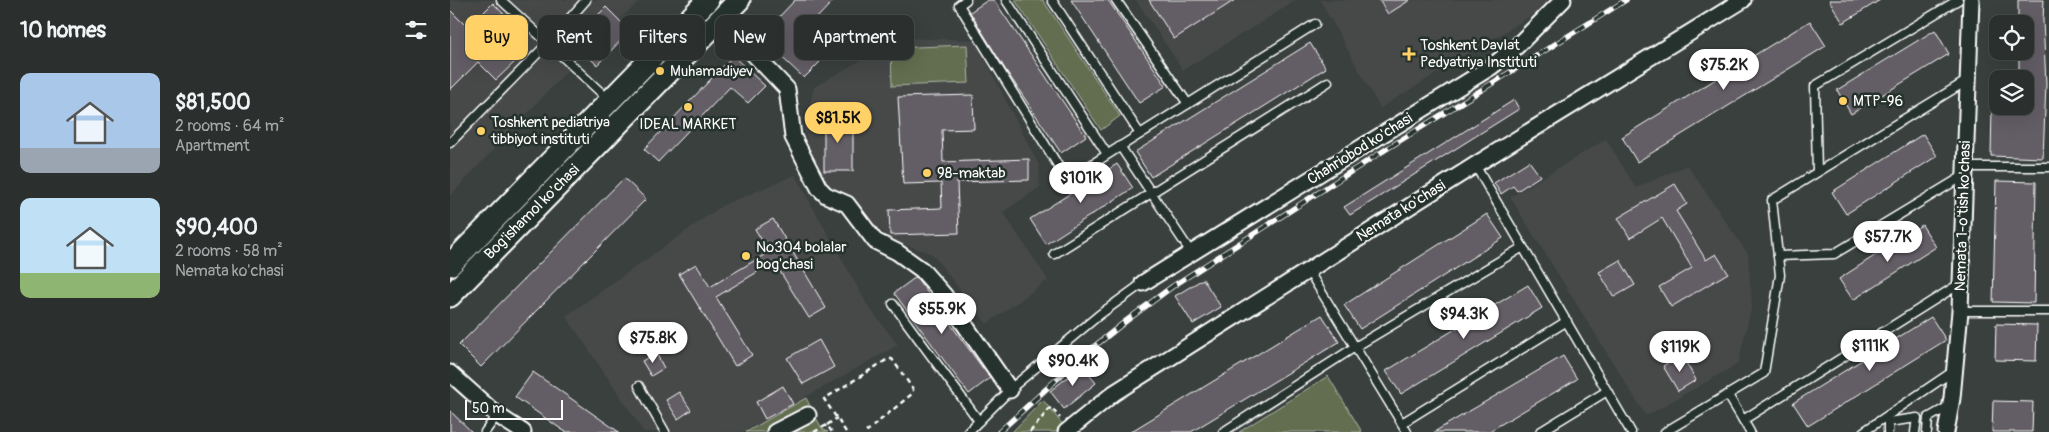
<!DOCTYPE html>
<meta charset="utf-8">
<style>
:root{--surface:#2b302e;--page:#373c3a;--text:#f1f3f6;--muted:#a6a9aa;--line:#474b4a;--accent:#ffd166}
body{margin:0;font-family:Pangolin,sans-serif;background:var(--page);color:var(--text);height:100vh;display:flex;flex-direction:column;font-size:19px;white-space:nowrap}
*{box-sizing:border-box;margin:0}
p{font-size:16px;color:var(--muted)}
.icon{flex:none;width:28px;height:28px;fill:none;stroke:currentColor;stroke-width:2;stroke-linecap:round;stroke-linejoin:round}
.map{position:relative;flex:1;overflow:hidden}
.panel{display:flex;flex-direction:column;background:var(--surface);width:450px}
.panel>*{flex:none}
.banner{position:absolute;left:15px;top:15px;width:475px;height:45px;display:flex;gap:10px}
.tools{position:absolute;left:1539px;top:15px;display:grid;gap:10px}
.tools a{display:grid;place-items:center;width:45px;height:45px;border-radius:10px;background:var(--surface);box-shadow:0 5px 20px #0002,0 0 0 1px var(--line);font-size:25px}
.scale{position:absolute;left:15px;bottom:12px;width:98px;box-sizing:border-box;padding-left:5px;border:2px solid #fff;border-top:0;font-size:14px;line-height:18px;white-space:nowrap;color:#fff;-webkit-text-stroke:4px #26332d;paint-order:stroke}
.price{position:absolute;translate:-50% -42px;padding:0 11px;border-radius:18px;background:#fff;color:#222;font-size:16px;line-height:32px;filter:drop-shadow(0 1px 2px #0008)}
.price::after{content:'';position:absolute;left:50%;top:30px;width:15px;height:11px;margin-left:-8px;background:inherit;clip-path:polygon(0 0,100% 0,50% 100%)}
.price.active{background:var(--accent);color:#111}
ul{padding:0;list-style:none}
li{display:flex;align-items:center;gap:15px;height:125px;padding:0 20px}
li span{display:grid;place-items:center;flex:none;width:140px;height:100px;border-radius:10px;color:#555}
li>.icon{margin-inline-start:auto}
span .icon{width:60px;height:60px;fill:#fffc;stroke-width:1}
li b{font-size:21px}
h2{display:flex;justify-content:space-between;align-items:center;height:60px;padding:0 20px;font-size:21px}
.pill{padding:0 18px;border-radius:10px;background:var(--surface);box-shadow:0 5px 20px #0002,0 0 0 1px var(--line);font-size:18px;line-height:45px}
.pill.active{background:var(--accent);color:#111}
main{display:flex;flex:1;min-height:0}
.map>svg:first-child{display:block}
.built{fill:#46494a}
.green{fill:#626e50;stroke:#b0b6a8}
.building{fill:#645d65;stroke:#fff}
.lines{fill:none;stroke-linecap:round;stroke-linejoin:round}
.service-casing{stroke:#fff;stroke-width:11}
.minor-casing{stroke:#fff;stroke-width:19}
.secondary-casing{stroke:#fff;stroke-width:25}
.path{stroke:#fff;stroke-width:2.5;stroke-dasharray:5 4;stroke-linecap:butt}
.service{stroke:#26332d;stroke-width:8}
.minor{stroke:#26332d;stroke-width:15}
.secondary{stroke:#26332d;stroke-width:21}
.rail-casing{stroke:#fff;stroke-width:5.5}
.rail{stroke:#26332d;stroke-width:4;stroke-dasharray:11;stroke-linecap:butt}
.poi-dot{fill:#ffd166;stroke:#26332d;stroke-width:2}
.labels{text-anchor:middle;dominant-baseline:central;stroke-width:5;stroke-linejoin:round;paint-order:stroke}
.poi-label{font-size:15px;fill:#fff;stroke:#26332d;text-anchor:start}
.street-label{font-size:15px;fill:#fff;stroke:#26332d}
</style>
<main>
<section class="panel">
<h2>10 homes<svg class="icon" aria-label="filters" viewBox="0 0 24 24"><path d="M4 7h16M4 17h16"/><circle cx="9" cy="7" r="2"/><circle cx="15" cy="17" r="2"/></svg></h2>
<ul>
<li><span style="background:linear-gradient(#a9c7e8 75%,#9aa5b1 0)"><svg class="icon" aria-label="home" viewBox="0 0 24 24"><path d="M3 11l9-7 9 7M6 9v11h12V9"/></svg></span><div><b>$81,500</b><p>2 rooms · 64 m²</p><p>Apartment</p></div></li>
<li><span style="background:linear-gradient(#bfe0f5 75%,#8fb573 0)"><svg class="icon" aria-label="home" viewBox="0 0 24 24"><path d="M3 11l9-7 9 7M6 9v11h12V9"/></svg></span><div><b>$90,400</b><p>2 rooms · 58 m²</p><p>Nemata ko'chasi</p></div></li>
</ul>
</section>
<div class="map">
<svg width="1599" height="432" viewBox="0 0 1599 432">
<rect width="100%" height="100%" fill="#39403e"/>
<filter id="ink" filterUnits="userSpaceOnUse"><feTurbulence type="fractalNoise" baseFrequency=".02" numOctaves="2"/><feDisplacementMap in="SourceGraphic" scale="10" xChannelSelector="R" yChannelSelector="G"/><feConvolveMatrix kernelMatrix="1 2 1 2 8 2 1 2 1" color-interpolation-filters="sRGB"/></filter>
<g filter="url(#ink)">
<!-- built -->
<g class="built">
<path d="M 0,0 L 190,0 L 170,20 L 180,31 L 147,65 L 134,53 L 0,196 Z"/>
<path d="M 686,0 L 847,0 L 733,70 Z"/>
<path d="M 870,0 L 1107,0 L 930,108 Z"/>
<path d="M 450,38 L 525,40 L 589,165 L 590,187 L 553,212 L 598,280 L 537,324 L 482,254 L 440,239 L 408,208 L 367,181 L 354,128 L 364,87 Z"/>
<path d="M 1156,139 L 1186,188 L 1237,165 L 1298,254 L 1302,305 L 1288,364 L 1196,416 L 1060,197 Z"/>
<path d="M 345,175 L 418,306 L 448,345 L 293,432 L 194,432 L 116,316 L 273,205 Z"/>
</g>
<!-- green -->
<g class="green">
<path d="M 565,0 L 593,0 L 670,116 L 651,130 Z"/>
<path d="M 517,45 L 519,83 L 442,86 L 441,48 Z"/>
<path d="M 878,376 L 912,432 L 789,432 Z"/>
<path d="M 356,398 L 372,429 L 378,432 L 296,432 Z"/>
<path d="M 593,400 L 613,425 L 606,432 L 562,432 Z"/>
</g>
<!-- building -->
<g class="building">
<path d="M 345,0 L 384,0 L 346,40 L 370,62 L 354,78 L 310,37 Z"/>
<path d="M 538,0 L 544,0 L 636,136 L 611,153 L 555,69 L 520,12 Z"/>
<path d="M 621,0 L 658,0 L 716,86 L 689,103 Z"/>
<path d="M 699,0 L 785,0 L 724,39 Z"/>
<path d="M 929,0 L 960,0 L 938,14 Z"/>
<path d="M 1379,0 L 1430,0 L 1393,23 Z"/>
<path d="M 1568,0 L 1594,0 L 1593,20 L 1596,84 L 1593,158 L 1541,156 L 1542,106 L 1575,106 L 1575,79 L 1569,79 L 1569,54 L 1575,54 L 1575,20 L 1568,20 Z"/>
<path d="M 43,3 L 74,35 L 60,49 L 69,58 L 46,80 L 28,62 L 0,90 L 0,10 L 18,28 Z"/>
<path d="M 156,7 L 180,31 L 147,65 L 122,41 Z"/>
<path d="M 1360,21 L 1376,46 L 1187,162 L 1172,137 Z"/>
<path d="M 1485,30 L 1499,54 L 1401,114 L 1387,90 Z"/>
<path d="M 860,43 L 876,68 L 701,177 L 685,152 Z"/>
<path d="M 283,56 L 315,86 L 298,103 L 280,87 L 208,162 L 194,149 Z"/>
<path d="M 523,95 L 524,129 L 492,130 L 493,162 L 579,159 L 579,180 L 507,182 L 509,233 L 440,235 L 439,210 L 492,208 L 491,183 L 453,184 L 448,97 Z"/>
<path d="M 1064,100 L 1069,109 L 900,215 L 894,207 Z"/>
<rect x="374" y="118" width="29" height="53"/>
<path d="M 1473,134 L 1487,156 L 1396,214 L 1382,192 Z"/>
<path d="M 1079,161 L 1090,176 L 1067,191 L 1063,186 L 1051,194 L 1044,183 Z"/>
<path d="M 667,164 L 683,188 L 596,244 L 580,219 Z"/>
<path d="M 174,178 L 196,199 L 31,367 L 9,345 Z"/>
<path d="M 1546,181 L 1586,182 L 1584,303 L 1543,302 Z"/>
<path d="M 1225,184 L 1237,204 L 1226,211 L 1256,260 L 1266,254 L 1278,273 L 1221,307 L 1209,287 L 1242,268 L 1212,218 L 1180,238 L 1168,218 Z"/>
<path d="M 1037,214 L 1053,238 L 910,329 L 894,305 Z"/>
<path d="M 323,219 L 376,308 L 359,318 L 324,262 L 266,297 L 302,355 L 285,366 L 229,274 L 246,264 L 260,287 L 319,252 L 305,229 Z"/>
<path d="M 1472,225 L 1486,247 L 1403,300 L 1389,279 Z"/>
<path d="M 1170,260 L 1185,285 L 1164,297 L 1149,272 Z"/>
<path d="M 466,277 L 540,378 L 519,394 L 444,293 Z"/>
<path d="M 753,279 L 771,307 L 743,324 L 725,296 Z"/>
<path d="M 1078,285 L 1092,308 L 951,394 L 936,371 Z"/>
<path d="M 872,315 L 889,342 L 741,432 L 680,432 Z"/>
<path d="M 1481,317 L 1496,340 L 1358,426 L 1343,403 Z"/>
<path d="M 1546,324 L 1587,325 L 1586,361 L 1545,360 Z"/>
<path d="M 369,340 L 384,367 L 353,384 L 337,358 Z"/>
<path d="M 206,353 L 214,368 L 201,376 L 192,361 Z"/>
<path d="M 1231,354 L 1246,380 L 1228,391 L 1213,366 Z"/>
<path d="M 1113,356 L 1127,379 L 1038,432 L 984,432 Z"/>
<path d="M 632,366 L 646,383 L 614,409 L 600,391 Z"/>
<path d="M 83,372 L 169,432 L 116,432 L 111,429 L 65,397 Z"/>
<path d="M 333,386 L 343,404 L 315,419 L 306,402 Z"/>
<path d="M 229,392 L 241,410 L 228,419 L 216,400 Z"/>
<path d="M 1543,401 L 1583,402 L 1582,432 L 1542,432 Z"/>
<path d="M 0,411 L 22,432 L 0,432 Z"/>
</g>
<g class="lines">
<!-- service casing -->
<g class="service-casing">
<g id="service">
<path d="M 51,0 L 98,43 L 136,0"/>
<path d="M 516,0 L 509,5 L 617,180 L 865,24"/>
<path d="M 556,0 L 657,154"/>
<path d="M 602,0 L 690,134"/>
<path d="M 666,0 L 738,104"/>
<path d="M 0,143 L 98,43 L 159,100"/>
<path d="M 670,146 L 742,254"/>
<path d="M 1025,165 L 1181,432"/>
<path d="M 1515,167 L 1599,167"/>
<path d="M 1367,172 L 1365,86 L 1508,0"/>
<path d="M 604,254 L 878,82"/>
<path d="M 1328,256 L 1384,254 L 1515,175"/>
<path d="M 858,270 L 957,432"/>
<path d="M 443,304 L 529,421"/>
<path d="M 1510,311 L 1599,311"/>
<path d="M 189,386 L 215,432"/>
<path d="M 1278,395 L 1293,420 L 1511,283"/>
<path d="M 1293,420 L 1300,432"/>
<path d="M 952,423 L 1117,321"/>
<path d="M 35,432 L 47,415"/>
<path d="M 518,432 L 565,385 L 649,315 L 693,283"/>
<path d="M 773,432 L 905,347 L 1073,247"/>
<path d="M 1090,432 L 1157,391"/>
<path d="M 1215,432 L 1314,373 L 1330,275 L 1322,200 L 1518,80"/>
<path d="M 1413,432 L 1505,370"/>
<path d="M 1438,432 L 1438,422 L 1467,418 L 1465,432"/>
<path d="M 1477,432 L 1478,418 L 1501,405"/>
</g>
</g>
<!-- minor casing -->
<g class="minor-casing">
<g id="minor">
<path d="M 271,20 L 337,89 L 343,137 L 369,188 L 376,195 L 397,204 L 425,241 L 447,252 L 472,270 L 494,295 L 560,390"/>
<path d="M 693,283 L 1041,67 L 1066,47 L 1113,0"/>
<path d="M 0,373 L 47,415 L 73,432"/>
<path d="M 325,432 L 358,415"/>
<path d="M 616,432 L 664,393 L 1025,165 L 1293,0"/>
<path d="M 1496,432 L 1502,398 L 1510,311 L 1521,0"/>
</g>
</g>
<!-- secondary casing -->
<g class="secondary-casing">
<g id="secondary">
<path d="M 0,265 L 258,0"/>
<path d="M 0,296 L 289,0"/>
</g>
</g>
<!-- path -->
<g class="path">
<path d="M 377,425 L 387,418"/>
<path d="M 364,432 L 377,425 L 382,432"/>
<path d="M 396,432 L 374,399 L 438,359 L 442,359 L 463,389 L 463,393 L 416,432"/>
<path d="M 580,432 L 601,407 L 610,418"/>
</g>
<!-- service -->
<use href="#service" class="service"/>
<!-- minor -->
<use href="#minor" class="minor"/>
<!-- secondary -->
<use href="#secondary" class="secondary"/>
<!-- rail casing -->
<g class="rail-casing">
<path id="rail" d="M 549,432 L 630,358 L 676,321 L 723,286 L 930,153 L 1176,0"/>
</g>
<!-- rail -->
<use href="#rail" class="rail"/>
</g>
</g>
<!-- markers -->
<g class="poi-dot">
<path d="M956.5 46.5h5v5h5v5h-5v5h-5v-5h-5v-5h5z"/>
<circle cx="210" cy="71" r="5"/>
<circle cx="1393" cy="101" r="5"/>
<circle cx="238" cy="107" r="5"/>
<circle cx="31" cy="131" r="5"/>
<circle cx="477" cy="173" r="5"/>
<circle cx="296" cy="256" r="5"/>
</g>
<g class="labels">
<!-- poi labels -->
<g class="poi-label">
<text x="970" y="45">Toshkent Davlat<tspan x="970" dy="17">Pedyatriya Instituti</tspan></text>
<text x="220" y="71">Muhamadiyev</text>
<text x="1403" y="101">MTP-96</text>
<text x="41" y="122">Toshkent pediatriya<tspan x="41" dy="17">tibbiyot instituti</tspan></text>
<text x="238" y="124" text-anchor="middle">IDEAL MARKET</text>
<text x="487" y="173">98-maktab</text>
<text x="306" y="247">№304 bolalar<tspan x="306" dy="17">bog'chasi</tspan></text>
</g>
<!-- street labels -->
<g class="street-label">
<text transform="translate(910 149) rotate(-32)">Chahriobod ko'chasi</text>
<text transform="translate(951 211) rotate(-32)">Nemata ko'chasi</text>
<text transform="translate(82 212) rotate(-45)">Bog'ishamol ko'chasi</text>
<text transform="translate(1513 216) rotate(-88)">Nemata 1-o'tish ko'chasi</text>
</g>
</g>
</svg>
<div class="tools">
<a><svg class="icon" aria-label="locate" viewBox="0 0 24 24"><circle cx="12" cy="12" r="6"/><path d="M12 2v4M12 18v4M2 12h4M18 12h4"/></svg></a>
<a><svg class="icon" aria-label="layers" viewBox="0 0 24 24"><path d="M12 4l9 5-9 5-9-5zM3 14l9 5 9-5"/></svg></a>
</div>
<div class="scale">50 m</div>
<b class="price" style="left:1274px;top:91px">$75.2K</b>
<b class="price active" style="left:388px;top:144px">$81.5K</b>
<b class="price" style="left:631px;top:204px">$101K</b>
<b class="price" style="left:1438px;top:263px">$57.7K</b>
<b class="price" style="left:492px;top:335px">$55.9K</b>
<b class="price" style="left:1014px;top:340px">$94.3K</b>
<b class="price" style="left:203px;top:364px">$75.8K</b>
<b class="price" style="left:1420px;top:372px">$111K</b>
<b class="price" style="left:1230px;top:373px">$119K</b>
<b class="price" style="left:623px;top:387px">$90.4K</b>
<div class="banner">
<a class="pill active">Buy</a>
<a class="pill">Rent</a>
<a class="pill">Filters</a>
<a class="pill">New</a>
<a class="pill">Apartment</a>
</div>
</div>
</main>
